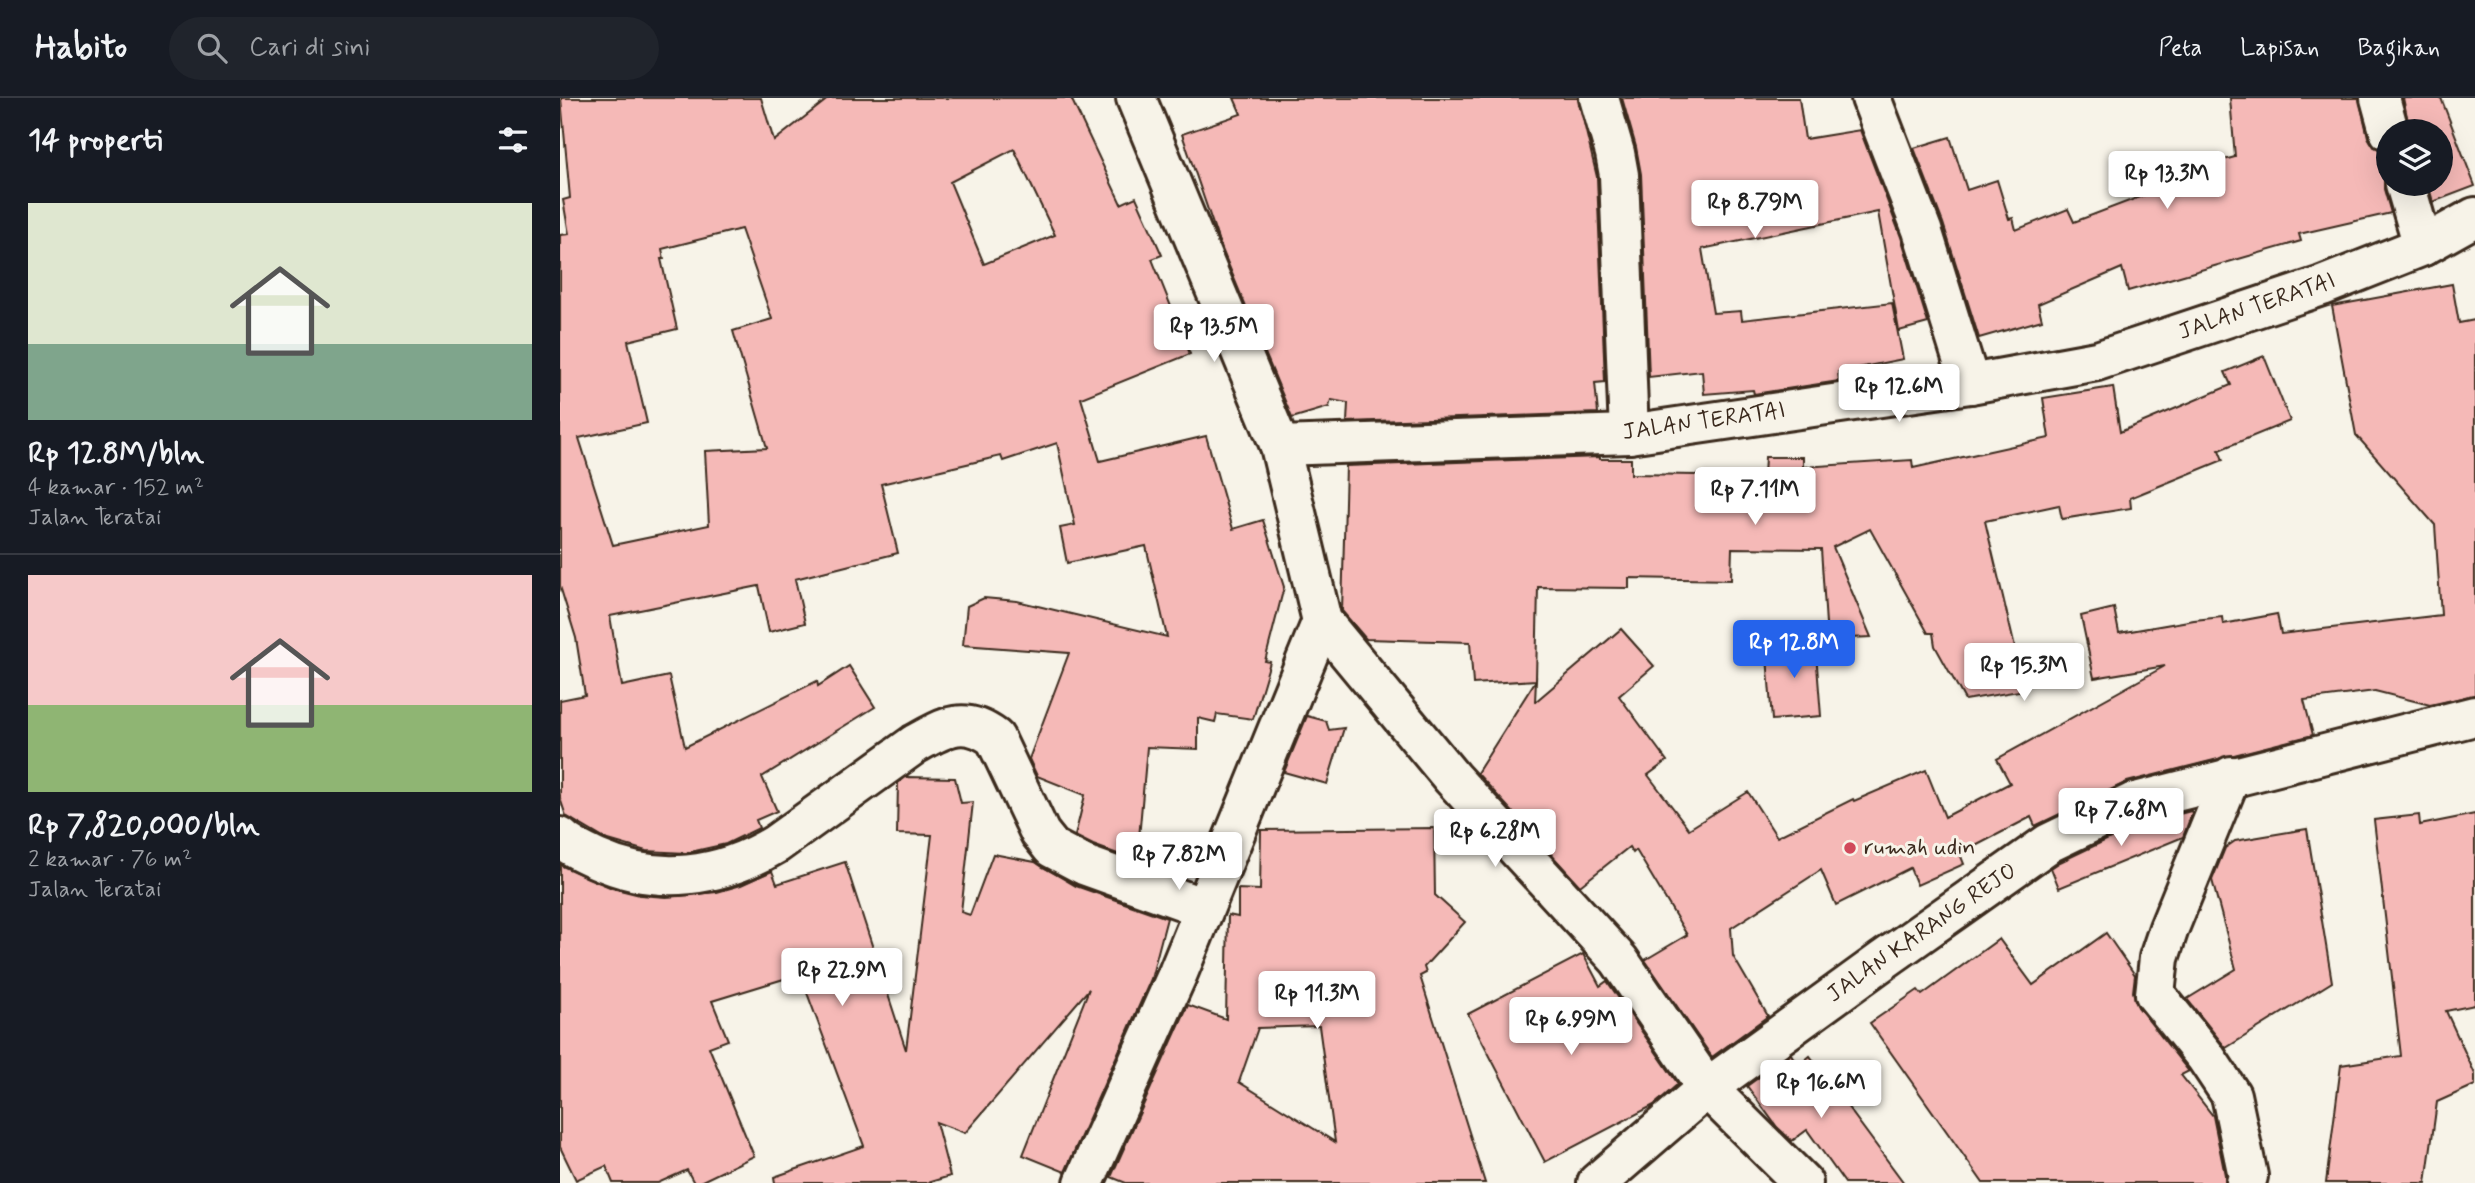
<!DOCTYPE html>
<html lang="id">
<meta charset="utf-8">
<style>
:root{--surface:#171b24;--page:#20242c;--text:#f1f3f6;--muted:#9ea1a6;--line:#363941;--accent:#2563eb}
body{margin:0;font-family:Mynerve,sans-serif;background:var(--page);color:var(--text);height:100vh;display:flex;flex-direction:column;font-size:26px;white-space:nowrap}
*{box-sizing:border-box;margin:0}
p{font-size:23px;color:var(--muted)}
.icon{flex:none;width:38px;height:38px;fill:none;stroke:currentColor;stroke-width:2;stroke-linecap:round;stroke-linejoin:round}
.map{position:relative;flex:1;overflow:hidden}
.side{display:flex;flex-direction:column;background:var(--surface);width:560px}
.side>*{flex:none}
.fabs{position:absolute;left:1816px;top:21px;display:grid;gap:14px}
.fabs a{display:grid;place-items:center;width:77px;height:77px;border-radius:50%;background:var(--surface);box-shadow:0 7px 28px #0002;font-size:35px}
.price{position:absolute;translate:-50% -60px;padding:0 16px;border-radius:7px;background:#fff;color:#222;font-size:23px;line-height:46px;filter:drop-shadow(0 2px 4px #0008)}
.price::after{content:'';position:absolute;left:50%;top:42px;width:21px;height:16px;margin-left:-10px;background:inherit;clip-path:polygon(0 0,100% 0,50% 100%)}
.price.current{background:var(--accent);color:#fff}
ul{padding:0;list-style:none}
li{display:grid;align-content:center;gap:14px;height:371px;padding:0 28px}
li+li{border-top:2px solid var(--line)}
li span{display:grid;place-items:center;height:217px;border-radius:0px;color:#555}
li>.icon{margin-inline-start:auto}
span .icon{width:126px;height:126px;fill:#fffc;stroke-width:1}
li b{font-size:30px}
h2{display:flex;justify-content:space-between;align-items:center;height:84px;padding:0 28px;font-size:30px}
header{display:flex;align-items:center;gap:42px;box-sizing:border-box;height:98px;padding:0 35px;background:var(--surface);border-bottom:2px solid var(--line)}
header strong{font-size:33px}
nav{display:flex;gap:38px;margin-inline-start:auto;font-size:24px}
.search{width:490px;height:63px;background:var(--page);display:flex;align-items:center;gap:18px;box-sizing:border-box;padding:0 24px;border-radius:38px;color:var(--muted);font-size:26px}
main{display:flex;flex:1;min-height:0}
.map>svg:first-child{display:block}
.building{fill:#f5b9b7;stroke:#3b2a1e;stroke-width:2;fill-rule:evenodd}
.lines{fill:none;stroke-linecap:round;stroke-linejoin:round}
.minor-casing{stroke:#3b2a1e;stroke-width:44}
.minor{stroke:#f7f3e8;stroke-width:38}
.poi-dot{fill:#d1495b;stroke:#f7f3e8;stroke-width:2.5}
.labels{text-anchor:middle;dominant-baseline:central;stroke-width:6;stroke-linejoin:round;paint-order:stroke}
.street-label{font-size:23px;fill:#3b2a1e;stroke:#f7f3e8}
.poi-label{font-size:23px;fill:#3b2a1e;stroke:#f7f3e8;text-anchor:start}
</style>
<header>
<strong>Habito</strong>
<div class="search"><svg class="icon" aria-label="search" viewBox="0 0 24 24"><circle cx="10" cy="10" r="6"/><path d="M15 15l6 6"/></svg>Cari di sini</div>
<nav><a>Peta</a><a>Lapisan</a><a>Bagikan</a></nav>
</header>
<main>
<section class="side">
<h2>14 properti<svg class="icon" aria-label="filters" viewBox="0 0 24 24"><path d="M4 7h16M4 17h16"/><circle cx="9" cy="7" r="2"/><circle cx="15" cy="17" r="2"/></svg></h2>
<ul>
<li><span style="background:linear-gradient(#dfe7d0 65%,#7fa58c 0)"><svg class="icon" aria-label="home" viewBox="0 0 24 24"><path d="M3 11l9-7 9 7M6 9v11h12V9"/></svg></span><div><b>Rp 12.8M/bln</b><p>4 kamar · 152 m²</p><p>Jalan Teratai</p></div></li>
<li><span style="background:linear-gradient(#f6c9c9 60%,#8fb573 0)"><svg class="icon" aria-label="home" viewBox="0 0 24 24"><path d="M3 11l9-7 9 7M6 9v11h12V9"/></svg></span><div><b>Rp 7,820,000/bln</b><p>2 kamar · 76 m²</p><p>Jalan Teratai</p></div></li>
</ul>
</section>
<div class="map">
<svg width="1915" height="1085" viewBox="0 0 1915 1085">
<rect width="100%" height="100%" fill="#f7f3e8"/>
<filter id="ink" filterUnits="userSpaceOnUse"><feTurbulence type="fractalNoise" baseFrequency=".0143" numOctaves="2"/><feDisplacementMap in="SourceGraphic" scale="14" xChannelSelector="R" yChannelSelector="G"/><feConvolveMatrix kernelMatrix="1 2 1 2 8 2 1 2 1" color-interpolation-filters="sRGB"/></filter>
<g filter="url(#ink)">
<!-- building -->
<g class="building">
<path d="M 1,0 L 201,0 L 214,43 L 269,0 L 511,0 L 561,106 L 576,99 L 602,157 L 592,161 L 630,256 L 521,300 L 540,363 L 646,338 L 673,431 L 703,422 L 724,489 L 705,563 L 710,564 L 693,621 L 657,616 L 655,624 L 638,620 L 638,651 L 587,649 L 577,763 L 533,747 L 515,738 L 525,697 L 477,678 L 469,661 L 509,555 L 403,547 L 407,508 L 424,500 L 457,503 L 607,539 L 586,448 L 507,465 L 500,430 L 515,427 L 497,345 L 443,363 L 441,358 L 321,386 L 338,455 L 235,481 L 245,525 L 209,534 L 199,488 L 50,518 L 62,588 L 109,578 L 125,649 L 257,583 L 258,588 L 289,568 L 315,609 L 202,679 L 217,713 L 196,722 L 199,730 L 166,746 L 126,755 L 86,753 L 45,741 L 6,718 L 0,700 L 0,602 L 25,597 L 16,540 L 0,488 L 0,137 L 9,136 L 3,102 L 10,100 ZM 454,51 L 495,137 L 424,166 L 390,84 ZM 181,131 L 212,221 L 173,233 L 207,350 L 145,353 L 149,427 L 53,447 L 19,340 L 87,325 L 68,243 L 117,231 L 101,161 L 104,161 L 102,151 Z"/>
<path d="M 674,0 L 1018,0 L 1037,79 L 1045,284 L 1035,285 L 1038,315 L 787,324 L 788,305 L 771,302 L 769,309 L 732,320 L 659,144 L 622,36 L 681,16 Z"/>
<path d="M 1062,0 L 1239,0 L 1245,41 L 1300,32 L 1341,139 L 1368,225 L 1339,233 L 1318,114 L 1142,151 L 1153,215 L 1181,213 L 1182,222 L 1332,205 L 1343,261 L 1278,274 L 1279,283 L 1194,296 L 1193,292 L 1144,296 L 1142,273 L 1089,279 L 1081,76 L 1076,49 Z"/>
<path d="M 1670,0 L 1799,0 L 1808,39 L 1814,49 L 1829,54 L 1829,72 L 1824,81 L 1824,91 L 1831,115 L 1739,136 L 1741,143 L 1568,193 L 1562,170 L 1478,206 L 1482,222 L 1419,240 L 1383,125 L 1354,50 L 1390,39 L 1407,92 L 1437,82 L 1449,121 L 1453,120 L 1456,132 L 1508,111 L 1514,124 L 1648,73 L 1646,67 L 1675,59 Z"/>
<path d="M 1843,0 L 1881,0 L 1915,88 L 1873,104 L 1868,86 L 1881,86 L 1881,33 L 1850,33 Z"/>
<path d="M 1892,186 L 1899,225 L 1915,222 L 1915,597 L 1870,607 L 1815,593 L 1744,602 L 1753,637 L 1567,684 L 1475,728 L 1471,719 L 1400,756 L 1404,766 L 1357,787 L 1350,770 L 1276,807 L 1261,772 L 1171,830 L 1173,858 L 1208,918 L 1152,959 L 1085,862 L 1127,837 L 1076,752 L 1073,755 L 1069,749 L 1020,788 L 917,675 L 976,582 L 975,604 L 1061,531 L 1094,568 L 1059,598 L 1107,663 L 1088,677 L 1129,731 L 1188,694 L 1217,739 L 1293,701 L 1294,703 L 1366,672 L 1385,719 L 1450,685 L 1437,661 L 1605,568 L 1534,580 L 1521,518 L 1554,510 L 1559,535 L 1634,522 L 1662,519 L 1663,526 L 1717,516 L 1721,536 L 1881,517 L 1875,427 L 1796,337 L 1772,208 Z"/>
<path d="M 1704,258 L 1730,323 L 1659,352 L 1663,362 L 1570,400 L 1571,410 L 1502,421 L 1499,407 L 1425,423 L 1465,592 L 1405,602 L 1375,548 L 1373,535 L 1368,535 L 1310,431 L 1273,449 L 1311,539 L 1267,541 L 1261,451 L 1172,450 L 1171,482 L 1069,480 L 1069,490 L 978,489 L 976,582 L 913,586 L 910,544 L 806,541 L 782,513 L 786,368 L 1040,359 L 1040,361 L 1071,361 L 1071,376 L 1204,378 L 1205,359 L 1243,359 L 1243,369 L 1352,362 L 1353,370 L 1489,340 L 1483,300 L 1553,289 L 1560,334 L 1671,287 L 1665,274 Z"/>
<path d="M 1255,542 L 1261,618 L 1212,622 L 1206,546 Z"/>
<path d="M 747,618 L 766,623 L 769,632 L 784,630 L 767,686 L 724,674 Z"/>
<path d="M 346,679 L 395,680 L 401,705 L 413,704 L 401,814 L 410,817 L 433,756 L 475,764 L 516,788 L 607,820 L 591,881 L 505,1074 L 463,1057 L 529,891 L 405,1035 L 376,1024 L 390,1078 L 367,1085 L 215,1085 L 214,1079 L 304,1048 L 240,876 L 152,903 L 168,942 L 149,949 L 194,1058 L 138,1085 L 134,1085 L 127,1072 L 98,1085 L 53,1085 L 46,1068 L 16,1082 L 0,1049 L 0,767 L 52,790 L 80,797 L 106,799 L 157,794 L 181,787 L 212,773 L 217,786 L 285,764 L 346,952 L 372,737 L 337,736 L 338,685 Z"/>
<path d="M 1631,713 L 1632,715 L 1623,739 L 1499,790 L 1491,770 L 1500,764 L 1580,726 Z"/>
<path d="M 1915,716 L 1915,907 L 1886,913 L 1915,976 L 1915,987 L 1877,1004 L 1866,1085 L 1766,1085 L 1781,967 L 1841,958 L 1814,722 L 1859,717 L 1860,727 Z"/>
<path d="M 874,730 L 875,797 L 905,824 L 864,869 L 866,875 L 860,878 L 925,1085 L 566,1085 L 551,1079 L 628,907 L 666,921 L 668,817 L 678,819 L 678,791 L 700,792 L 701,732 ZM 759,928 L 775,1044 L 679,984 L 698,930 Z"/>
<path d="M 1747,731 L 1772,884 L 1666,950 L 1627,901 L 1676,871 L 1652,782 L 1665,750 L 1675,743 Z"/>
<path d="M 1546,835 L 1575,877 L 1573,894 L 1578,909 L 1627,971 L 1629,973 L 1621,977 L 1653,1018 L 1665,1077 L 1665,1085 L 1423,1085 L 1310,925 L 1358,892 L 1362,897 L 1439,841 L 1473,887 Z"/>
<path d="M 1023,856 L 1040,888 L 1047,883 L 1118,986 L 1094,1007 L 985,1064 L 908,916 Z"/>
<path d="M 1231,956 L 1238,968 L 1250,958 L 1344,1085 L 1285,1085 L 1247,1032 L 1232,1043 L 1217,1029 L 1187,988 Z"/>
</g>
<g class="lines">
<!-- minor casing -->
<g class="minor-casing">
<g id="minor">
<path d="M 576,0 L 720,348 L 762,523 L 892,680 L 1059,862 L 1147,990 L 1243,1085"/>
<path d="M 1039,0 L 1055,55 L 1059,77 L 1069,336"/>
<path d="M 1311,0 L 1362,132 L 1410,286"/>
<path d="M 1820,0 L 1829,33"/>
<path d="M 1845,86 L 1863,148"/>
<path d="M 720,348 L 1069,336 L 1410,286 L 1537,263 L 1762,188 L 1863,148 L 1915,119"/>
<path d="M 1671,678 L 1609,830 L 1599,860 L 1595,896 L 1645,958 L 1671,997 L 1688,1078 L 1686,1085"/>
<path d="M 0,739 C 10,749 24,755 37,761 C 97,788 160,780 216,746 L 355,646 C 385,629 404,617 435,640 L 480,735 L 492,750 L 524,767 L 644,810"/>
<path d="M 524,1085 L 618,875 L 762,523"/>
<path d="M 1037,1085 L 1147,990 L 1322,863 L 1489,745 L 1572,705 L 1915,618"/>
</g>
</g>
<!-- minor -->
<use href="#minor" class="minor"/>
</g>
</g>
<!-- markers -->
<circle class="poi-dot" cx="1290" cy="750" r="7"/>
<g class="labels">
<!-- street labels -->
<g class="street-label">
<text transform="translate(1697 209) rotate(-19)">JALAN TERATAI</text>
<text transform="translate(1144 324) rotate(-8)">JALAN TERATAI</text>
<text transform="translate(1362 835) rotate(-35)">JALAN KARANG REJO</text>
</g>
<!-- poi labels -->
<g class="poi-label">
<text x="1304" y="750">rumah udin</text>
</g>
</g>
</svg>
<div class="fabs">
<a><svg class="icon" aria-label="layers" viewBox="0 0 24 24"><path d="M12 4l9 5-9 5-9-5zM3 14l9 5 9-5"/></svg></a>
</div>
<b class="price" style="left:1607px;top:113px">Rp 13.3M</b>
<b class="price" style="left:1195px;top:142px">Rp 8.79M</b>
<b class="price" style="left:654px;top:266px">Rp 13.5M</b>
<b class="price" style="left:1339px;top:326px">Rp 12.6M</b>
<b class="price" style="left:1195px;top:429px">Rp 7.11M</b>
<b class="price current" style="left:1234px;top:582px">Rp 12.8M</b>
<b class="price" style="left:1464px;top:605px">Rp 15.3M</b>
<b class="price" style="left:1561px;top:750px">Rp 7.68M</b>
<b class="price" style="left:935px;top:771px">Rp 6.28M</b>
<b class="price" style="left:619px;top:794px">Rp 7.82M</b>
<b class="price" style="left:282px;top:910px">Rp 22.9M</b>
<b class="price" style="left:757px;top:933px">Rp 11.3M</b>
<b class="price" style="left:1011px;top:959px">Rp 6.99M</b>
<b class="price" style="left:1261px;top:1022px">Rp 16.6M</b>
</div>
</main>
